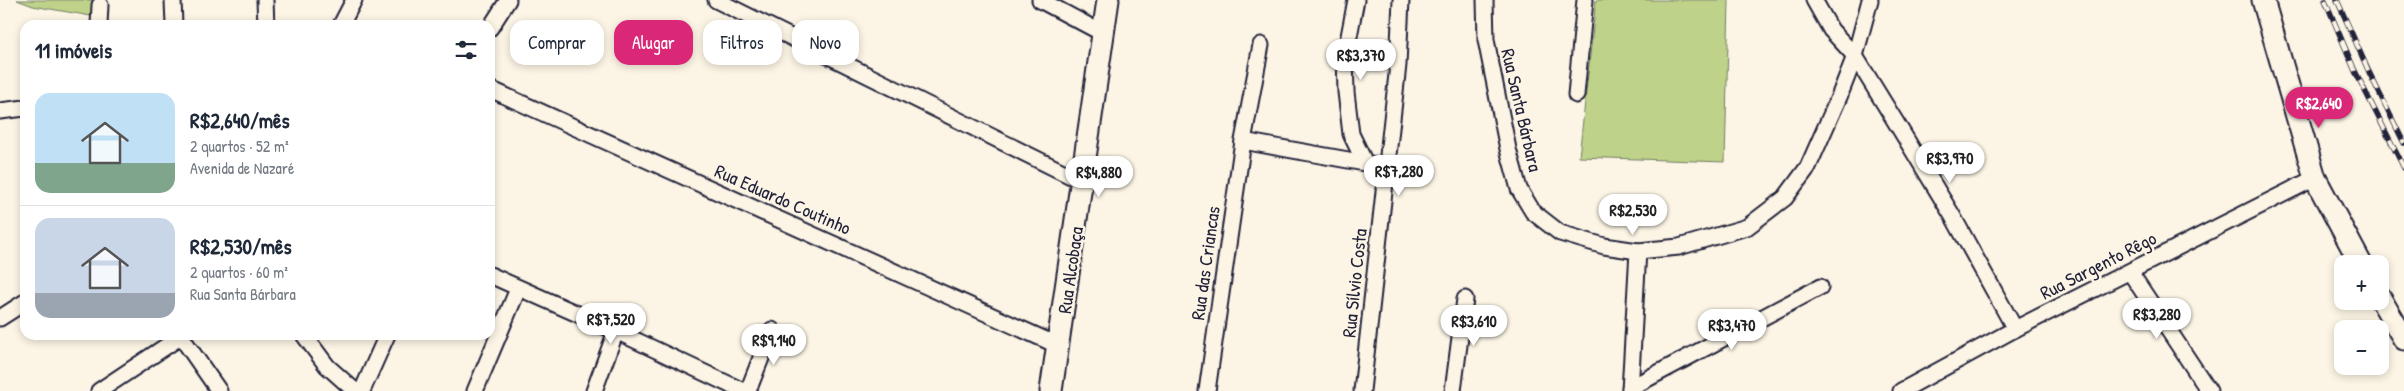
<!DOCTYPE html>
<html lang="pt">
<meta charset="utf-8">
<style>
:root{--surface:#fff;--page:#f6f6f7;--text:#1f2937;--muted:#747a83;--line:#e0e1e3;--accent:#db2777}
body{margin:0;font-family:"Patrick Hand",sans-serif;background:var(--page);color:var(--text);height:100vh;display:flex;flex-direction:column;font-size:19px;white-space:nowrap}
*{box-sizing:border-box;margin:0}
p{font-size:16px;color:var(--muted)}
.icon{flex:none;width:28px;height:28px;fill:none;stroke:currentColor;stroke-width:2;stroke-linecap:round;stroke-linejoin:round}
.map{position:relative;flex:1;overflow:hidden}
.panel{position:absolute;left:20px;top:20px;width:475px;height:320px;display:flex;flex-direction:column;background:var(--surface);border-radius:15px;box-shadow:0 2px 8px #0003}
.panel>*{flex:none}
.top-card{position:absolute;left:510px;top:20px;width:475px;height:45px;display:flex;gap:10px}
.tools{position:absolute;left:2334px;top:255px;display:grid;gap:10px}
.tools a{display:grid;place-items:center;width:55px;height:55px;border-radius:10px;background:var(--surface);box-shadow:0 2px 8px #0003;font-size:25px}
.price{position:absolute;translate:-50% -42px;padding:0 11px;border-radius:18px;background:#fff;color:#222;font-size:16px;line-height:32px;filter:drop-shadow(0 1px 2px #0008)}
.price::after{content:'';position:absolute;left:50%;top:30px;width:15px;height:11px;margin-left:-8px;background:inherit;clip-path:polygon(0 0,100% 0,50% 100%)}
.price.current{background:var(--accent);color:#fff}
ul{padding:0;list-style:none}
li{display:flex;align-items:center;gap:15px;height:125px;padding:0 15px}
li+li{border-top:1px solid var(--line)}
li span{display:grid;place-items:center;flex:none;width:140px;height:100px;border-radius:15px;color:#555}
li>.icon{margin-inline-start:auto}
span .icon{width:60px;height:60px;fill:#fffc;stroke-width:1}
li b{font-size:21px}
h2{display:flex;justify-content:space-between;align-items:center;height:60px;padding:0 15px;font-size:21px}
.tag{padding:0 18px;border-radius:15px;background:var(--surface);box-shadow:0 2px 8px #0003;font-size:18px;line-height:45px}
.tag.current{background:var(--accent);color:#fff}
.map>svg:first-child{display:block}
.green{fill:#bed389;stroke:#707a62}
.lines{fill:none;stroke-linecap:round;stroke-linejoin:round}
.minor-casing{stroke:#22223b;stroke-width:19}
.secondary-casing{stroke:#22223b;stroke-width:25}
.minor{stroke:#fcf5e5;stroke-width:15}
.secondary{stroke:#fcf5e5;stroke-width:21}
.rail-casing{stroke:#22223b;stroke-width:5.5}
.rail{stroke:#fcf5e5;stroke-width:4;stroke-dasharray:11;stroke-linecap:butt}
.labels{text-anchor:middle;dominant-baseline:central;stroke-width:5;stroke-linejoin:round;paint-order:stroke}
.street-label{font-size:19px;fill:#22223b;stroke:#fcf5e5}
</style>
<div class="map">
<svg width="2404" height="391" viewBox="0 0 2404 391">
<rect width="100%" height="100%" fill="#fcf5e5"/>
<filter id="ink" filterUnits="userSpaceOnUse"><feTurbulence type="fractalNoise" baseFrequency=".02" numOctaves="2"/><feDisplacementMap in="SourceGraphic" scale="10" xChannelSelector="R" yChannelSelector="G"/><feConvolveMatrix kernelMatrix="1 2 1 2 8 2 1 2 1" color-interpolation-filters="sRGB"/></filter>
<g filter="url(#ink)">
<!-- green -->
<g class="green">
<path d="M 17,0 L 93,0 L 91,16 L 33,6 Z"/>
<path d="M 1596,0 L 1729,0 L 1725,162 L 1579,157 Z"/>
</g>
<g class="lines">
<!-- minor casing -->
<g class="minor-casing">
<g id="minor">
<path d="M 173,0 L 174,25"/>
<path d="M 265,0 L 266,25"/>
<path d="M 716,0 L 1083,182"/>
<path d="M 1040,0 L 1104,34"/>
<path d="M 1356,0 L 1345,57 L 1346,92 L 1351,134 L 1365,163"/>
<path d="M 1485,0 L 1486,40 L 1508,149 L 1519,189 L 1533,212 L 1560,233 L 1604,246 L 1638,251 L 1679,247 L 1747,227 L 1785,198 L 1808,167 L 1839,97 L 1855,56 L 1870,0"/>
<path d="M 1814,0 L 1831,30 L 1855,56 L 1900,129 L 1952,215 L 2015,329"/>
<path d="M 99,25 L 100,5"/>
<path d="M 341,25 L 354,0"/>
<path d="M 490,28 L 508,0"/>
<path d="M 490,89 L 1059,346"/>
<path d="M 1576,95 L 1585,0"/>
<path d="M 0,111 L 25,108"/>
<path d="M 1243,141 L 1387,167"/>
<path d="M 2130,272 L 2209,391"/>
<path d="M 490,275 L 616,331 L 743,391"/>
<path d="M 0,318 L 25,302"/>
<path d="M 180,335 L 219,391"/>
<path d="M 304,335 L 327,366 L 355,391"/>
<path d="M 1630,388 L 1820,287"/>
<path d="M 99,391 L 183,335"/>
<path d="M 362,391 L 387,335"/>
<path d="M 475,391 L 518,289"/>
<path d="M 594,391 L 616,331"/>
<path d="M 748,391 L 772,330"/>
<path d="M 1207,391 L 1243,141 L 1261,45"/>
<path d="M 1362,391 L 1398,65 L 1401,0"/>
<path d="M 1453,391 L 1465,299"/>
<path d="M 1630,391 L 1638,251"/>
<path d="M 1901,391 L 2015,329 L 2315,178"/>
</g>
</g>
<!-- secondary casing -->
<g class="secondary-casing">
<g id="secondary">
<path d="M 2263,0 L 2315,178 L 2361,264"/>
<path d="M 2380,298 L 2404,339"/>
<path d="M 1051,391 L 1108,0"/>
</g>
</g>
<!-- minor -->
<use href="#minor" class="minor"/>
<!-- secondary -->
<use href="#secondary" class="secondary"/>
<!-- rail casing -->
<g class="rail-casing">
<g id="rail">
<path d="M 2325,0 L 2355,71 L 2404,168"/>
<path d="M 2337,0 L 2369,72 L 2404,143"/>
</g>
</g>
<!-- rail -->
<use href="#rail" class="rail"/>
</g>
</g>
<g class="labels">
<!-- street labels -->
<g class="street-label">
<text transform="translate(1522 110) rotate(77)">Rua Santa Bárbara</text>
<text transform="translate(783 199) rotate(24)">Rua Eduardo Coutinho</text>
<text transform="translate(1205 263) rotate(-82)">Rua das Criancas</text>
<text transform="translate(2098 265) rotate(-27)">Rua Sargento Rêgo</text>
<text transform="translate(1070 270) rotate(-82)">Rua Alcobaça</text>
<text transform="translate(1354 283) rotate(-84)">Rua Sílvio Costa</text>
</g>
</g>
</svg>
<div class="tools">
<a>+</a>
<a>−</a>
</div>
<b class="price" style="left:1361px;top:81px">R$3,370</b>
<b class="price current" style="left:2319px;top:129px">R$2,640</b>
<b class="price" style="left:1950px;top:184px">R$3,970</b>
<b class="price" style="left:1399px;top:197px">R$7,280</b>
<b class="price" style="left:1099px;top:198px">R$4,880</b>
<b class="price" style="left:1633px;top:236px">R$2,530</b>
<b class="price" style="left:2157px;top:340px">R$3,280</b>
<b class="price" style="left:611px;top:345px">R$7,520</b>
<b class="price" style="left:1474px;top:347px">R$3,610</b>
<b class="price" style="left:1732px;top:351px">R$3,470</b>
<b class="price" style="left:774px;top:366px">R$9,140</b>
<div class="top-card">
<a class="tag">Comprar</a>
<a class="tag current">Alugar</a>
<a class="tag">Filtros</a>
<a class="tag">Novo</a>
</div>
<section class="panel">
<h2>11 imóveis<svg class="icon" aria-label="filters" viewBox="0 0 24 24"><path d="M4 7h16M4 17h16"/><circle cx="9" cy="7" r="2"/><circle cx="15" cy="17" r="2"/></svg></h2>
<ul>
<li><span style="background:linear-gradient(#bfe0f5 70%,#7fa58c 0)"><svg class="icon" aria-label="home" viewBox="0 0 24 24"><path d="M3 11l9-7 9 7M6 9v11h12V9"/></svg></span><div><b>R$2,640/mês</b><p>2 quartos · 52 m²</p><p>Avenida de Nazaré</p></div></li>
<li><span style="background:linear-gradient(#c9d6e8 75%,#9aa5b1 0)"><svg class="icon" aria-label="home" viewBox="0 0 24 24"><path d="M3 11l9-7 9 7M6 9v11h12V9"/></svg></span><div><b>R$2,530/mês</b><p>2 quartos · 60 m²</p><p>Rua Santa Bárbara</p></div></li>
</ul>
</section>
</div>
